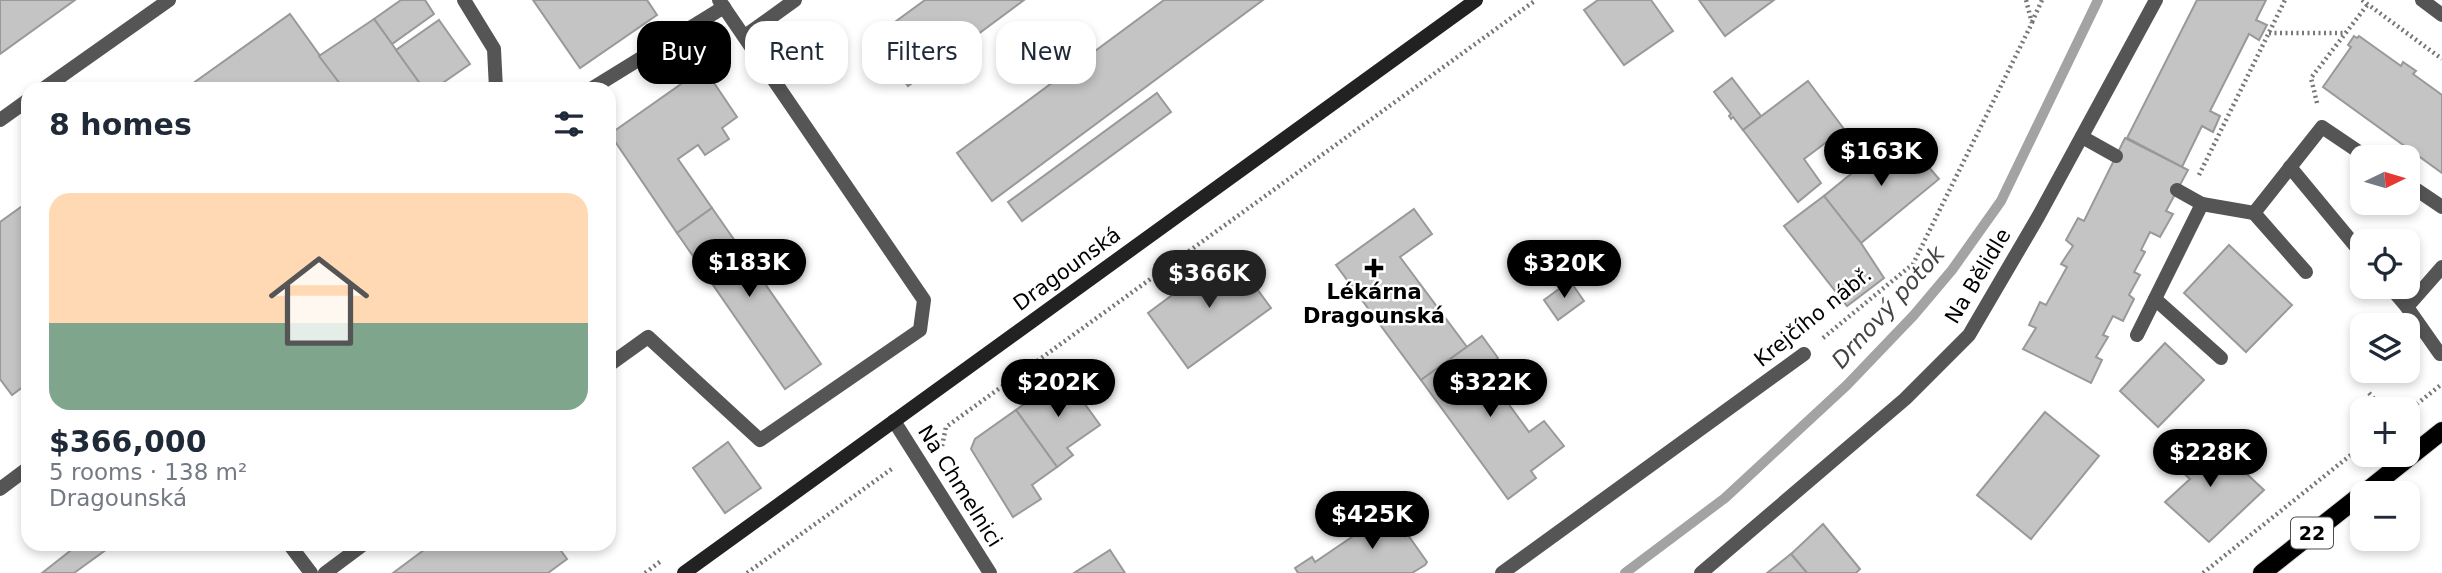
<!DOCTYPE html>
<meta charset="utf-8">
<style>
:root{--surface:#fff;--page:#f2f2f3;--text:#1f2937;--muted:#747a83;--line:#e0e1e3;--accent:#000}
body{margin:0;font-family:"DejaVu Sans",sans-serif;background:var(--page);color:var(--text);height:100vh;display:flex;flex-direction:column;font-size:26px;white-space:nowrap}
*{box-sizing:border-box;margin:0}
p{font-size:23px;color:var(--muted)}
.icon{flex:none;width:38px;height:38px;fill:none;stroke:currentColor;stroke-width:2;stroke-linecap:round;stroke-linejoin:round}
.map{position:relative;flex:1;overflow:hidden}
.drawer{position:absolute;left:21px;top:82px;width:595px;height:469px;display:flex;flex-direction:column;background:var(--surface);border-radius:21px;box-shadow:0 4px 10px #0003}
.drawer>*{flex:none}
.hud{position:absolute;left:637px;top:21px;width:665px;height:63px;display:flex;gap:14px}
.needle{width:46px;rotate:85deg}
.tools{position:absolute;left:2350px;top:145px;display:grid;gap:14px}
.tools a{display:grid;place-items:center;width:70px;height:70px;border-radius:14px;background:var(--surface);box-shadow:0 4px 10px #0003;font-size:35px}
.price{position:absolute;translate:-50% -60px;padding:0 16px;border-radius:24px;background:var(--accent);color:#fff;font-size:23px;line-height:46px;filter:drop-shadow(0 2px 4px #0008)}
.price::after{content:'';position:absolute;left:50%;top:42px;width:21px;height:16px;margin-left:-10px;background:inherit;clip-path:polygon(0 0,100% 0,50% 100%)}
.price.on{background:#222;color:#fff}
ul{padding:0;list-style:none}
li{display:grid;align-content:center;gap:14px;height:371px;padding:0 28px}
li+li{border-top:2px solid var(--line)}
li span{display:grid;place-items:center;height:217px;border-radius:21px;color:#555}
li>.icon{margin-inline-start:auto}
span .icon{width:126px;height:126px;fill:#fffc;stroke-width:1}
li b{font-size:30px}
h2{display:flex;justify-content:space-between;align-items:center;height:84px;padding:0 28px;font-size:30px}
.pill{padding:0 24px;border-radius:21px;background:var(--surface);box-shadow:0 4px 10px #0003;font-size:24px;line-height:63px}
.pill.on{background:var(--accent);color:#fff}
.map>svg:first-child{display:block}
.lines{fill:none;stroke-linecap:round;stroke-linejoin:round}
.stream{stroke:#a3a3a3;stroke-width:10}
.building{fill:#c4c4c4;stroke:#999;stroke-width:2}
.primary-casing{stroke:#dbdbdb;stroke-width:20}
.path{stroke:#777;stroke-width:4.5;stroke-dasharray:2 3.5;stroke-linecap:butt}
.lane{stroke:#555;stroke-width:14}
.street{stroke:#555;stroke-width:14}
.secondary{stroke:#222;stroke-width:14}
.primary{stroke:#000;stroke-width:18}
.poi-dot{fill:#000;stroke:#fff;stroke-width:2.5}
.labels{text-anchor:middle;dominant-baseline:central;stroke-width:5;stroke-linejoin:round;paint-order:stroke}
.shield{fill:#fff;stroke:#4c4c4c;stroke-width:2}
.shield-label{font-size:19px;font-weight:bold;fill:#000}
.street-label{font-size:21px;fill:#000;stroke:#fff}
.poi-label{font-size:21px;font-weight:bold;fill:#000;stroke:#fff}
.water-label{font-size:23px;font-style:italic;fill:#444;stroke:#fff}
</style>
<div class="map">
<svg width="2442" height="573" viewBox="0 0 2442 573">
<rect width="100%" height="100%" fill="#fff"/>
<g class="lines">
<!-- stream -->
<path class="stream" d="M 1625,573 L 1725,498 L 1847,385 L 1914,315 L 1952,270 L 2001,201 L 2098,0"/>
</g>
<!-- building -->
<g class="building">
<path d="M 0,0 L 75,0 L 0,54 Z"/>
<path d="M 401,0 L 425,0 L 434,14 L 392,44 L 374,19 Z"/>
<path d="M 533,0 L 647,0 L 657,15 L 580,68 Z"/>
<path d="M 925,0 L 1024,0 L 908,86 L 873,38 Z"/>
<path d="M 1164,0 L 1263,0 L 992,201 L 957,153 Z"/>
<path d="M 1598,0 L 1651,0 L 1673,31 L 1624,65 L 1584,10 Z"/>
<path d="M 1699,0 L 1774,0 L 1725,36 Z"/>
<path d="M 2197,0 L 2266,0 L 2256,20 L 2267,25 L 2259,40 L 2249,34 L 2210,111 L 2220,116 L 2213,132 L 2202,126 L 2182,167 L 2127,138 Z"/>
<path d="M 290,14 L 344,89 L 185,89 Z"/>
<path d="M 374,19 L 392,44 L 424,89 L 344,89 L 319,56 Z"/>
<path d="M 439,20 L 470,64 L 434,89 L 424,89 L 396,50 Z"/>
<path d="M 2354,36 L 2357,38 L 2359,36 L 2401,66 L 2403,62 L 2416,71 L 2413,74 L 2442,95 L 2442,173 L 2323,87 L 2351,47 L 2348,45 Z"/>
<path d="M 704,68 L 737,117 L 722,128 L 729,139 L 705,155 L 698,145 L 678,159 L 712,208 L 677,233 L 610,134 Z"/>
<path d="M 1732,78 L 1761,116 L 1743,130 L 1733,117 L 1731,119 L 1729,116 L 1731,114 L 1714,92 Z"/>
<path d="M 1808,81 L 1844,129 L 1804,159 L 1821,183 L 1798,202 L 1743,130 Z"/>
<path d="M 1157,93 L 1171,112 L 1022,221 L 1008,202 Z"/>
<path d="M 1900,134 L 1939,179 L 1861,243 L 1824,196 Z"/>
<path d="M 2125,138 L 2188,170 L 2166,211 L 2173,214 L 2160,237 L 2150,232 L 2141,250 L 2145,252 L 2134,272 L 2140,275 L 2129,295 L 2134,299 L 2123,321 L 2113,316 L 2103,335 L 2108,337 L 2096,357 L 2102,360 L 2091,383 L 2023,349 L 2036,328 L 2029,325 L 2040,302 L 2046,305 L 2067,267 L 2061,264 L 2073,246 L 2066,240 L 2078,218 L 2084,221 Z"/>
<path d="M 1824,196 L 1861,243 L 1884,278 L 1847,306 L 1784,226 Z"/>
<path d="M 28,202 L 28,383 L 12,395 L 0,379 L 0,222 Z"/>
<path d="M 712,208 L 821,364 L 785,389 L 677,233 Z"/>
<path d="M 1414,209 L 1432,234 L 1400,257 L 1467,347 L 1421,380 L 1336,265 Z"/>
<path d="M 2229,245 L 2292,305 L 2246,352 L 2184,293 Z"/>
<path d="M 1230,252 L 1271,308 L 1188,368 L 1148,313 Z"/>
<path d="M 1570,281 L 1584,301 L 1558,320 L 1544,300 Z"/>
<path d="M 1482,336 L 1498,358 L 1483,369 L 1529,432 L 1544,421 L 1564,446 L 1531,471 L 1536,478 L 1508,499 L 1421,380 Z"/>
<path d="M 2165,343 L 2204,380 L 2158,427 L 2120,391 Z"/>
<path d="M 1064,375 L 1100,425 L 1067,448 L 1073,455 L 1057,467 L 1016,410 Z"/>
<path d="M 1016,410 L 1057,467 L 1032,485 L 1041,499 L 1013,517 L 971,449 L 975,439 Z"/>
<path d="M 2045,412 L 2099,456 L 2031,539 L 1977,495 Z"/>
<path d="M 2191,435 L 2213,456 L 2220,449 L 2264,490 L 2209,542 L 2165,502 L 2190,479 L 2168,459 Z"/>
<path d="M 728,442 L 761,488 L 725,513 L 693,468 Z"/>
<path d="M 1383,507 L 1387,513 L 1391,511 L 1427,562 L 1425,565 L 1412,573 L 1298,573 L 1295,568 L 1312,557 L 1315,562 L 1371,524 L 1367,518 Z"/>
<path d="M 1823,524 L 1860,569 L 1856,573 L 1807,573 L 1791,554 Z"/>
<path d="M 79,544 L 114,544 L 74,573 L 42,573 Z"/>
<path d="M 432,544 L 556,544 L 567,559 L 548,573 L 393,573 Z"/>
<path d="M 1110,550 L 1125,573 L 1074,573 Z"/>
<path d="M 1791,554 L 1807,573 L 1767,573 Z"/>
</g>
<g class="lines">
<!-- primary casing -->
<g class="primary-casing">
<g id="primary">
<path d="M 2363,494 L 2442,431"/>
<path d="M 2262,573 L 2362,494"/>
</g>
</g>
<!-- path -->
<g class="path">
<path d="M 2362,0 L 2442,59"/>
<path d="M 2032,22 L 2042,0"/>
<path d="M 2269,33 L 2344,33"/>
<path d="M 2317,103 L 2311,78 L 2368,4"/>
<path d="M 2199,175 L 2285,0"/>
<path d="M 1823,338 L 1913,264 L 2032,23 L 2026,0"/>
<path d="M 2369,393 L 2384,410"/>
<path d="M 2408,411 L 2442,384"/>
<path d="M 942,446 L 946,427 L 1536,0"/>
<path d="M 645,573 L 661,561"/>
<path d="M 747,573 L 893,468"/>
<path d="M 2203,573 L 2362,446"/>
</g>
<!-- lane -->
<g class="lane">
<path d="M 464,0 L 494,49 L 496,89"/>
<path d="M 745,36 L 795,0"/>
<path d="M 43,89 L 169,0"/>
<path d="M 591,89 L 724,7"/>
<path d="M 0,120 L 28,100"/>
<path d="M 2082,137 L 2116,156"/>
<path d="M 2290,167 L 2362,254"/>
<path d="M 2408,184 L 2442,207"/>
<path d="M 2177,190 L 2202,204 L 2254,213 L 2322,127 L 2368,158"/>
<path d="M 2254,213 L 2306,272"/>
<path d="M 2390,287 L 2407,307 L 2442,267"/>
<path d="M 2155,299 L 2221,358"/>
<path d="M 2407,307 L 2440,354"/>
<path d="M 2137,335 L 2202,204"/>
<path d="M 609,365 L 648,337 L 760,440 L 920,330 L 924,300 L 719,0"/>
<path d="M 0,489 L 28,468"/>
<path d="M 289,544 L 311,573"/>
<path d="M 325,573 L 364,544"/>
</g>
<!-- street -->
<g class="street">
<path d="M 2422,0 L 2442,15"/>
<path d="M 894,421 L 990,573"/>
<path d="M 1502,573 L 1804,354"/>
<path d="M 1701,573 L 1905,399 L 1969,335 L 2038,217 L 2156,0"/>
</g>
<!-- secondary -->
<path class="secondary" d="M 684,573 L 1476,0"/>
<!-- primary -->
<use href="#primary" class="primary"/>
</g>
<!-- markers -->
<path class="poi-dot" d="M1370.5 257.5h7v7h7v7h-7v7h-7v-7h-7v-7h7z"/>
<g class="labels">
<!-- shield labels -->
<rect class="shield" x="2291" y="517.5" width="42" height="31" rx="5"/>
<g class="shield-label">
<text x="2312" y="533">22</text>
</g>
<!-- street labels -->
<g class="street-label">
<text transform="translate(1067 269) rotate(-36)">Dragounská</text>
<text transform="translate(1978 276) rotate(-59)">Na Bělidle</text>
<text transform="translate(1813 317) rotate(-39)">Krejčího nábř.</text>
<text transform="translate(960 486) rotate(58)">Na Chmelnici</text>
</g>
<!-- poi labels -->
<g class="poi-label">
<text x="1374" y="292">Lékárna<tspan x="1374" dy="24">Dragounská</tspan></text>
</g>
<!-- water labels -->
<g class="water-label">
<text transform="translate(1888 307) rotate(-48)">Drnový potok</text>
</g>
</g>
</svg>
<div class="tools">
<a><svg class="needle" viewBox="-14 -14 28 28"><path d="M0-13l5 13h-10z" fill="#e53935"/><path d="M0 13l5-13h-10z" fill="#747a83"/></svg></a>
<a><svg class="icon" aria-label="locate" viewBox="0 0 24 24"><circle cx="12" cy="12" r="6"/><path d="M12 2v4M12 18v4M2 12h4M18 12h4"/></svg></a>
<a><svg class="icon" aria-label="layers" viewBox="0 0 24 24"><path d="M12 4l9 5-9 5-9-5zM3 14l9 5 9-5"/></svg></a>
<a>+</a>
<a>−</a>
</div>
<b class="price" style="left:1881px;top:188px">$163K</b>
<b class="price" style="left:749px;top:299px">$183K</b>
<b class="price" style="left:1564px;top:300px">$320K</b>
<b class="price on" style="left:1209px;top:310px">$366K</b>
<b class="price" style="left:1058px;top:419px">$202K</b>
<b class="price" style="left:1490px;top:419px">$322K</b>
<b class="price" style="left:2210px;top:489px">$228K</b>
<b class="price" style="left:1372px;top:551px">$425K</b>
<div class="hud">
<a class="pill on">Buy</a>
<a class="pill">Rent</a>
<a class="pill">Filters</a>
<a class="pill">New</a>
</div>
<section class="drawer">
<h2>8 homes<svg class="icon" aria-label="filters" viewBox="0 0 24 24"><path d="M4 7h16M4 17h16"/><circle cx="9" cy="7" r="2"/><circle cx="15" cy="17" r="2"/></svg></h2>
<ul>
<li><span style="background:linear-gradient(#ffd9b3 60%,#7fa58c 0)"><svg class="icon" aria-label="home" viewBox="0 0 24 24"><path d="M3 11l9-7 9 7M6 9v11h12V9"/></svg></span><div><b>$366,000</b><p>5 rooms · 138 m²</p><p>Dragounská</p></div></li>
</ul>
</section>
</div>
